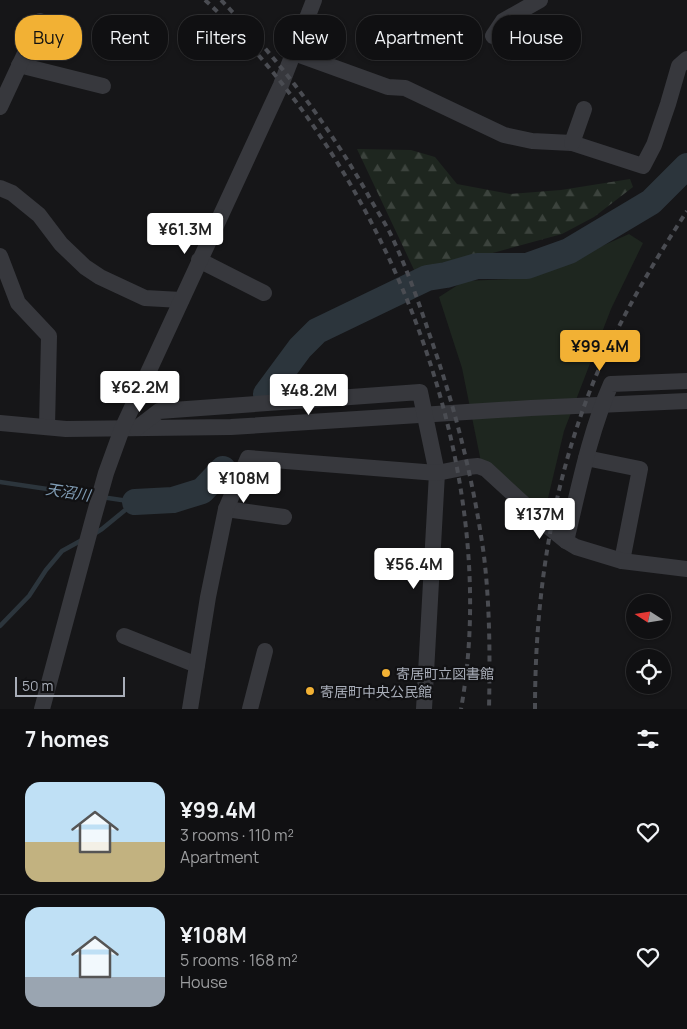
<!DOCTYPE html>
<meta charset="utf-8">
<style>
:root{--surface:#101012;--page:#19191b;--text:#f1f3f6;--muted:#9c9d9f;--line:#303032;--accent:#f2b134}
body{margin:0;font-family:Manrope,"Noto Sans JP",sans-serif;background:var(--page);color:var(--text);height:100vh;display:flex;flex-direction:column;font-size:19px;white-space:nowrap}
*{box-sizing:border-box;margin:0}
p{font-size:16px;color:var(--muted)}
.icon{flex:none;width:28px;height:28px;fill:none;stroke:currentColor;stroke-width:2;stroke-linecap:round;stroke-linejoin:round}
.map{position:relative;height:709px;overflow:hidden}
.panel{display:flex;flex-direction:column;background:var(--surface);flex:1}
.panel>*{flex:none}
.guide{position:absolute;left:15px;top:15px;width:658px;height:45px;display:flex;gap:10px}
.needle{width:32px;rotate:282deg}
.buttons{position:absolute;left:626px;top:594px;display:grid;gap:10px}
.buttons a{display:grid;place-items:center;width:45px;height:45px;border-radius:50%;background:var(--surface);box-shadow:0 1px 4px #0004,0 0 0 1px var(--line);font-size:25px}
.scale{position:absolute;left:15px;bottom:12px;width:110px;box-sizing:border-box;padding-left:5px;border:2px solid #a8adb8;border-top:0;font-size:14px;line-height:18px;white-space:nowrap;color:#a8adb8;-webkit-text-stroke:4px #111113;paint-order:stroke}
.price{position:absolute;translate:-50% -42px;padding:0 11px;border-radius:5px;background:#fff;color:#222;font-size:16px;line-height:32px;filter:drop-shadow(0 1px 2px #0008)}
.price::after{content:'';position:absolute;left:50%;top:30px;width:15px;height:11px;margin-left:-8px;background:inherit;clip-path:polygon(0 0,100% 0,50% 100%)}
.price.active{background:var(--accent);color:#111}
ul{padding:0;list-style:none}
li{display:flex;align-items:center;gap:15px;height:125px;padding:0 25px}
li+li{border-top:1px solid var(--line)}
li span{display:grid;place-items:center;flex:none;width:140px;height:100px;border-radius:15px;color:#555}
li>.icon{margin-inline-start:auto}
span .icon{width:60px;height:60px;fill:#fffc;stroke-width:1}
li b{font-size:21px}
h2{display:flex;justify-content:space-between;align-items:center;height:60px;padding:0 25px;font-size:21px}
.tag{padding:0 18px;border-radius:20px;background:var(--surface);box-shadow:0 1px 4px #0004,0 0 0 1px var(--line);font-size:18px;line-height:45px}
.tag.active{background:var(--accent);color:#111}
.map>svg:first-child{display:block}
.forest{fill:url(#forest-firs)}
.green{fill:#1e261f}
.lines{fill:none;stroke-linecap:round;stroke-linejoin:round}
.stream{stroke:#2c353c;stroke-width:4.5}
.river{stroke:#2c353c;stroke-width:26}
.minor{stroke:#37383d;stroke-width:16}
.rail{stroke:#4a4c52;stroke-width:4;stroke-dasharray:6 5;stroke-linecap:butt}
.poi-dot{fill:#f2b134;stroke:#111113;stroke-width:2}
.labels{text-anchor:middle;dominant-baseline:central;stroke-width:4.5;stroke-linejoin:round;paint-order:stroke}
.poi-label{font-size:14px;fill:#a8adb8;stroke:#111113;text-anchor:start}
.water-label{font-size:15px;font-style:italic;fill:#7f9bb3;stroke:#111113}
</style>
<div class="map">
<svg width="687" height="709" viewBox="0 0 687 709">
<defs>
<pattern id="forest-firs" width="22" height="20" patternUnits="userSpaceOnUse" patternTransform="scale(1.25)"><rect width="22" height="20" fill="#1e261f"/><path d="M5 1l3.5 6h-7zM16 11l3.5 6h-7z" fill="#3c433d"/></pattern>
</defs>
<rect width="100%" height="100%" fill="#161618"/>
<!-- forest -->
<path class="forest" d="M 357,149 L 411,150 L 435,157 L 457,184 L 510,194 L 561,190 L 630,179 L 633,187 L 594,217 L 562,234 L 416,274 Z"/>
<!-- green -->
<path class="green" d="M 629,234 L 643,243 L 611,309 L 564,431 L 544,515 L 481,462 L 462,368 L 439,297 L 464,281 L 530,278 Z"/>
<g class="lines">
<!-- stream -->
<g class="stream">
<path d="M 0,482 L 135,502"/>
<path d="M 94,534 L 102,529 L 135,502"/>
<path d="M 0,626 L 29,596 L 46,570 L 62,551 L 82,540"/>
</g>
<!-- river -->
<g class="river">
<path d="M 266,394 L 300,348 L 317,331 L 427,278 L 446,275 L 477,266 L 527,266 L 569,251 L 651,202 L 687,166"/>
<path d="M 135,502 L 173,500 L 202,491 L 223,469"/>
</g>
<!-- minor -->
<g class="minor">
<path d="M 493,36 L 503,21 L 540,0"/>
<path d="M 294,53 L 388,87 L 405,88 L 504,135 L 532,141 L 572,143 L 643,166 L 654,145 L 668,104 L 679,66 L 687,59"/>
<path d="M 19,65 L 103,86"/>
<path d="M 0,107 L 40,21"/>
<path d="M 572,143 L 584,109"/>
<path d="M 0,188 L 12,193 L 39,215 L 61,244 L 85,267 L 100,277 L 145,298 L 181,300"/>
<path d="M 0,256 L 18,303 L 49,336 L 47,427"/>
<path d="M 199,260 L 264,293"/>
<path d="M 0,423 L 66,429 L 231,427 L 531,408 L 687,401"/>
<path d="M 137,428 L 159,411 L 420,392 L 437,473 L 424,709"/>
<path d="M 586,458 L 640,469 L 622,561"/>
<path d="M 226,509 L 284,517"/>
<path d="M 566,541 C 579,488 589,434 611,384 L 687,381"/>
<path d="M 124,636 L 197,665"/>
<path d="M 42,709 L 92,523 L 106,473 L 122,429 L 281,85 L 314,0"/>
<path d="M 190,709 L 208,597 L 226,509 L 248,458 L 437,473 L 467,467 L 478,466 L 486,469 L 550,528 L 566,541 L 576,547 L 622,561 L 687,569"/>
<path d="M 250,709 L 265,651"/>
</g>
<!-- rail -->
<g class="rail">
<path d="M 205,0 C 385,166 505,465 461,709"/>
<path d="M 221,0 C 278,59 326,121 367,193 C 375,208 385,222 392,237 C 407,269 419,303 430,336 C 455,407 474,482 484,556 C 490,607 490,658 489,709"/>
<path d="M 535,709 C 535,597 551,488 593,383 C 618,322 651,266 687,211"/>
</g>
</g>
<!-- markers -->
<g class="poi-dot">
<circle cx="386" cy="673" r="5"/>
<circle cx="310" cy="691" r="5"/>
</g>
<g class="labels">
<!-- poi labels -->
<g class="poi-label">
<text x="396" y="673">寄居町立図書館</text>
<text x="320" y="691">寄居町中央公民館</text>
</g>
<!-- water labels -->
<g class="water-label">
<text transform="translate(68 492) rotate(9)">天沼川</text>
</g>
</g>
</svg>
<div class="buttons">
<a><svg class="needle" viewBox="-14 -14 28 28"><path d="M0-13l5 13h-10z" fill="#e53935"/><path d="M0 13l5-13h-10z" fill="#9c9d9f"/></svg></a>
<a><svg class="icon" aria-label="locate" viewBox="0 0 24 24"><circle cx="12" cy="12" r="6"/><path d="M12 2v4M12 18v4M2 12h4M18 12h4"/></svg></a>
</div>
<div class="scale">50 m</div>
<b class="price" style="left:185px;top:255px">¥61.3M</b>
<b class="price active" style="left:600px;top:372px">¥99.4M</b>
<b class="price" style="left:140px;top:413px">¥62.2M</b>
<b class="price" style="left:309px;top:416px">¥48.2M</b>
<b class="price" style="left:244px;top:504px">¥108M</b>
<b class="price" style="left:540px;top:540px">¥137M</b>
<b class="price" style="left:414px;top:590px">¥56.4M</b>
<div class="guide">
<a class="tag active">Buy</a>
<a class="tag">Rent</a>
<a class="tag">Filters</a>
<a class="tag">New</a>
<a class="tag">Apartment</a>
<a class="tag">House</a>
</div>
</div>
<section class="panel">
<h2>7 homes<svg class="icon" aria-label="filters" viewBox="0 0 24 24"><path d="M4 7h16M4 17h16"/><circle cx="9" cy="7" r="2"/><circle cx="15" cy="17" r="2"/></svg></h2>
<ul>
<li><span style="background:linear-gradient(#bfe0f5 60%,#c2b280 0)"><svg class="icon" aria-label="home" viewBox="0 0 24 24"><path d="M3 11l9-7 9 7M6 9v11h12V9"/></svg></span><div><b>¥99.4M</b><p>3 rooms · 110 m²</p><p>Apartment</p></div><svg class="icon" aria-label="heart" viewBox="0 0 24 24"><path d="M12 20l-8-8c-3-5 5-10 8-4 3-6 11-1 8 4z"/></svg></li>
<li><span style="background:linear-gradient(#bfe0f5 70%,#9aa5b1 0)"><svg class="icon" aria-label="home" viewBox="0 0 24 24"><path d="M3 11l9-7 9 7M6 9v11h12V9"/></svg></span><div><b>¥108M</b><p>5 rooms · 168 m²</p><p>House</p></div><svg class="icon" aria-label="heart" viewBox="0 0 24 24"><path d="M12 20l-8-8c-3-5 5-10 8-4 3-6 11-1 8 4z"/></svg></li>
</ul>
</section>
